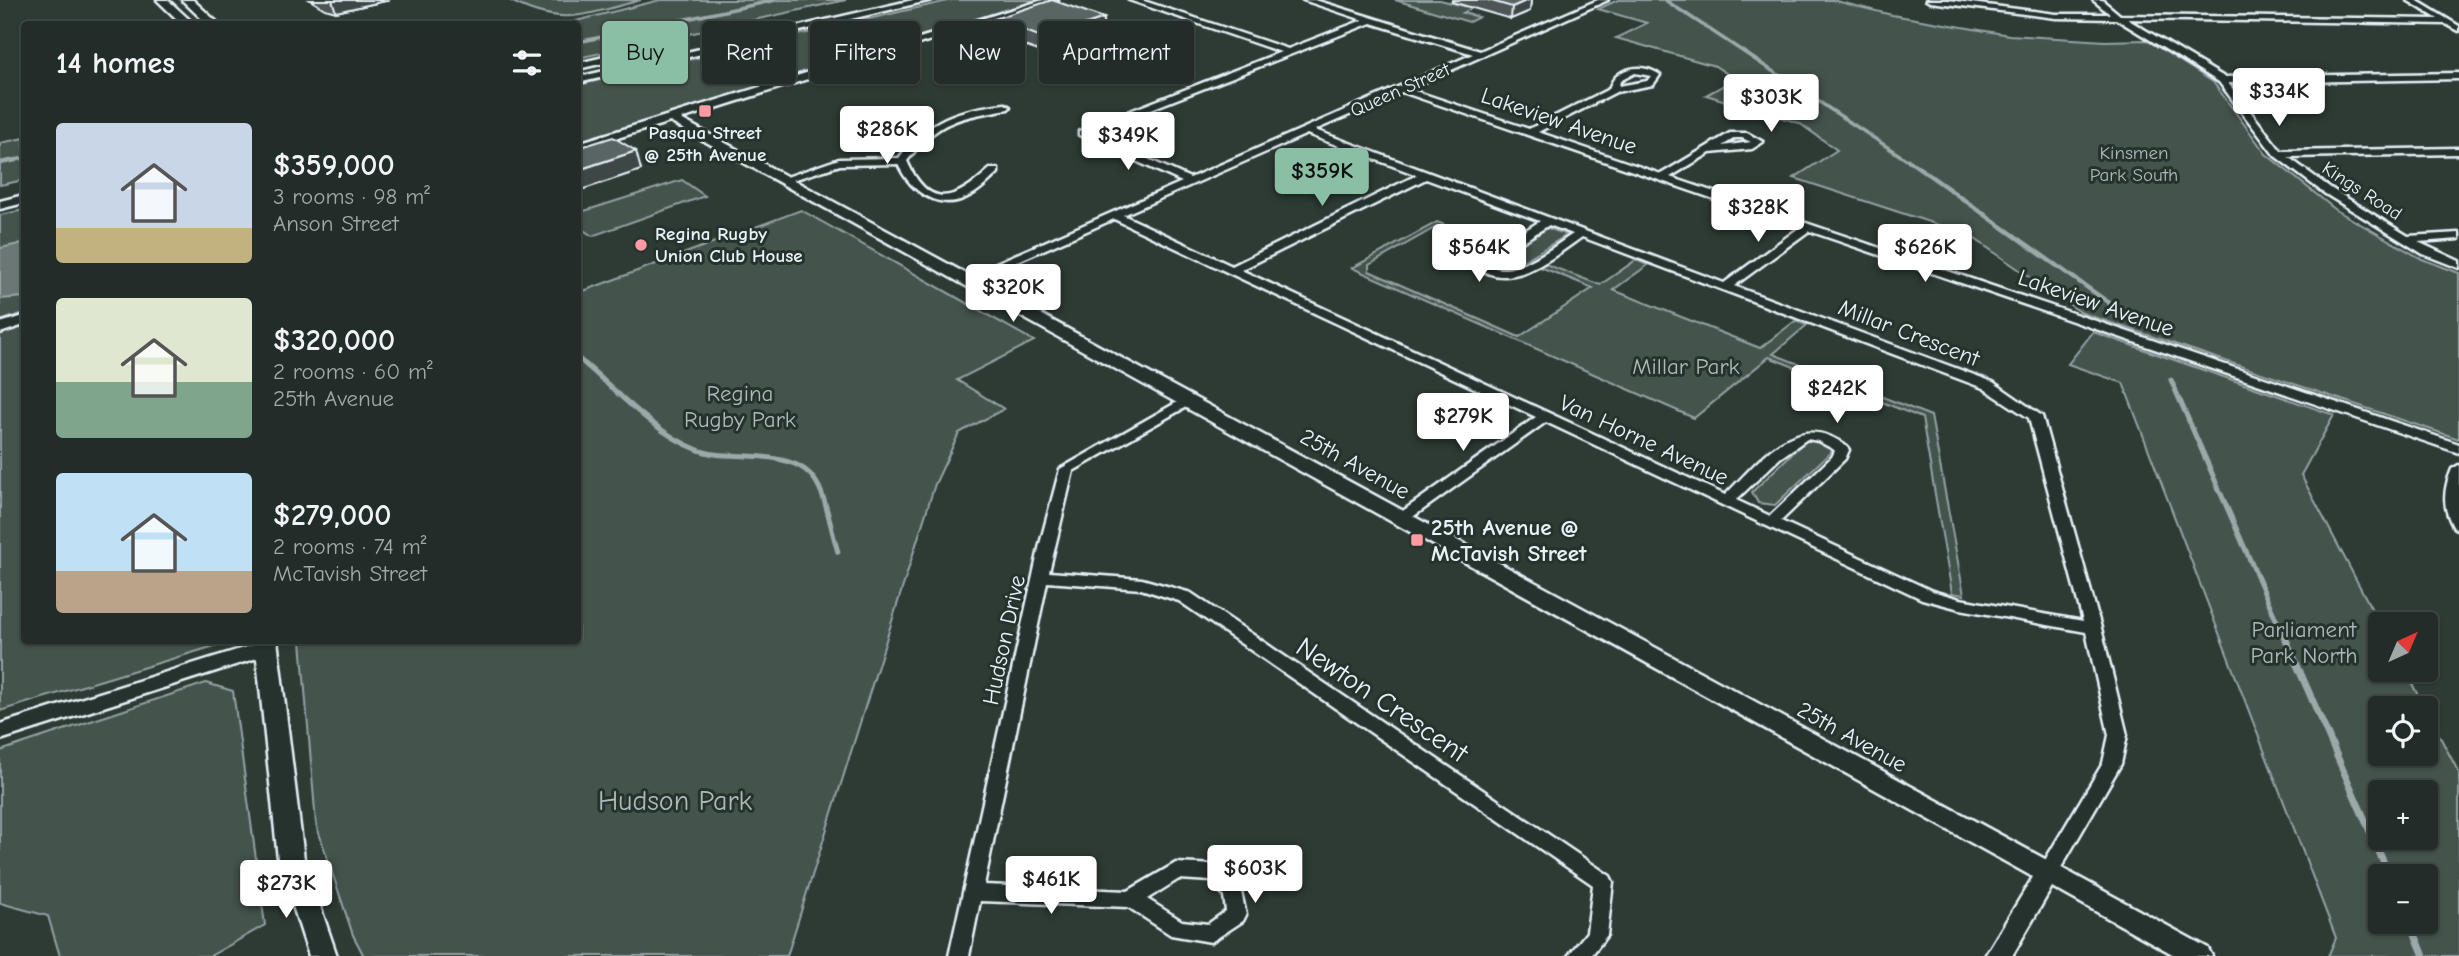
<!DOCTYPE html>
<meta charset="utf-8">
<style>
:root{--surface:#222c28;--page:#2a3430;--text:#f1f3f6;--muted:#a2a7a8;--line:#3f4845;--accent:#8abfa5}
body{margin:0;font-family:"Comic Neue",sans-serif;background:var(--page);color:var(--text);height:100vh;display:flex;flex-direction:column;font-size:26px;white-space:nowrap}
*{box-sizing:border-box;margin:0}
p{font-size:23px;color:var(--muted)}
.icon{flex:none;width:38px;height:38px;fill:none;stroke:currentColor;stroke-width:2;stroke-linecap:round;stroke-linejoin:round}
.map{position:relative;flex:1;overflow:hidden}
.sheet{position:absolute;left:21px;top:21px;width:560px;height:623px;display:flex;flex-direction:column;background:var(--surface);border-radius:7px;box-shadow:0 2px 5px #0004,0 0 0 2px var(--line)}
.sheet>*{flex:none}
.banner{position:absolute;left:602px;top:21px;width:665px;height:63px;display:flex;gap:14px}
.needle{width:46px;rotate:44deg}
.buttons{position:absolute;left:2368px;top:612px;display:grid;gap:14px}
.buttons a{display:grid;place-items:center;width:70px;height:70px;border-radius:7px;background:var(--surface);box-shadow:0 2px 5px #0004,0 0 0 2px var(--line);font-size:35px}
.price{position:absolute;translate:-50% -60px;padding:0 16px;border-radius:7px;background:#fff;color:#222;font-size:23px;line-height:46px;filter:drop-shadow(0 2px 4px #0008)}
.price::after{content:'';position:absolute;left:50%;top:42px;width:21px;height:16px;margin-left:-10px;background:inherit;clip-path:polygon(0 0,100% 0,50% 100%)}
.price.active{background:var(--accent);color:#111}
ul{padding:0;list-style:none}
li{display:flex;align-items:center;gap:21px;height:175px;padding:0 35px}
li span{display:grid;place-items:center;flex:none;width:196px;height:140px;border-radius:7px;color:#555}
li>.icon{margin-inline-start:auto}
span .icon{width:84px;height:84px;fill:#fffc;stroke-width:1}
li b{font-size:30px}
h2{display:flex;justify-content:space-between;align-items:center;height:84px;padding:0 35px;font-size:30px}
.tag{padding:0 24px;border-radius:7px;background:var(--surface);box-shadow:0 2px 5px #0004,0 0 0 2px var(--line);font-size:24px;line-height:63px}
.tag.active{background:var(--accent);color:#111}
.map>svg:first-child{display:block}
.green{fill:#45524e;stroke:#96a2a3;stroke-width:2;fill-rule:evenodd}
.water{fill:#6b7775;stroke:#9da8a9;stroke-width:2}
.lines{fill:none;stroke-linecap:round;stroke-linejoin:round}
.stream-far3{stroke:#9da8a9;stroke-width:3.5}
.stream-far2{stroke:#9da8a9;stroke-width:4.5}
.stream-far1{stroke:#9da8a9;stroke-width:5}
.stream{stroke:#9da8a9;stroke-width:7}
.minor-casing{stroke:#e8f1f8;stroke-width:5}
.tertiary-casing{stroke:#e8f1f8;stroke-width:5}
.secondary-casing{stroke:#e8f1f8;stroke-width:5}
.minor{fill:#26332d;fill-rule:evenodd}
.tertiary{fill:#26332d;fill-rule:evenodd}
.secondary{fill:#26332d;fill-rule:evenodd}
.wall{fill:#4d5755;stroke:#e8f1f8;stroke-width:2}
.shaded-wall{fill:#3e4745;stroke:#e8f1f8;stroke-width:2}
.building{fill:#596563;stroke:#e8f1f8;stroke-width:2}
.poi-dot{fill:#ff9aa2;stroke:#26332d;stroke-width:2.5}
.labels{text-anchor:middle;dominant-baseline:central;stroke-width:6;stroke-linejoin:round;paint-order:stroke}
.far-street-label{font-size:19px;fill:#e8f1f8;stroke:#26332d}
.far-poi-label{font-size:19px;font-weight:bold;fill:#e8f1f8;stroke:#26332d}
.far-park-label{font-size:19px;fill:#afb9bc;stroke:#26332d}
.street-label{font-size:23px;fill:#e8f1f8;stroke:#26332d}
.park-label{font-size:23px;fill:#afb9bc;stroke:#26332d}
.poi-label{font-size:23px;font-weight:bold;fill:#e8f1f8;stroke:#26332d;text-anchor:start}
.near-street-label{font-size:28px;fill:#e8f1f8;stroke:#26332d}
.near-park-label{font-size:28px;fill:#afb9bc;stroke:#26332d}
</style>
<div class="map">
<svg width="2459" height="956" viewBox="0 0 2459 956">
<rect width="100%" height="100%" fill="#2e3b35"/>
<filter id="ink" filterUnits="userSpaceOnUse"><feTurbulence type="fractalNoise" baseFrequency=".0143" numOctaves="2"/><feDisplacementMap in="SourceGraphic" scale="14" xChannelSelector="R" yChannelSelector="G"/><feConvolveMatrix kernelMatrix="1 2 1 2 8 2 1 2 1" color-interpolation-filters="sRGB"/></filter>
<g filter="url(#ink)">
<!-- green -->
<g class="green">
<path d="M 509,0 L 641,0 C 587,14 562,28 509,0 Z"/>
<path d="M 660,0 L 846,0 L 578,58 L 578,24 L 564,24 Z"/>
<path d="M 952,0 L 1038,0 L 578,142 L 578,85 Z"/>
<path d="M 1395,0 L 1440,0 L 1472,8 L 1463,13 L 1479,17 L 1469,22 Z"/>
<path d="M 1618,0 L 1832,0 L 1892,15 L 2009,35 L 2105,41 L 2147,40 L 2213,82 L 2266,154 L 2336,210 L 2422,259 L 2459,273 L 2459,439 L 2082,313 L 1969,235 L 1794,178 L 1837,150 L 1799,123 L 1706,95 L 1735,79 L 1715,66 L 1616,38 L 1647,23 L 1598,9 Z"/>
<path d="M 24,138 L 24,180 L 0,185 L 0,143 Z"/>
<path d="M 682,180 L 705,196 L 592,236 L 578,226 L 578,213 Z"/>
<path d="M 24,210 L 24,313 L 0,321 L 0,215 Z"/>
<path d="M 801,210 L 1034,341 L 957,380 L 1004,409 L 959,433 L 935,484 L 787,956 L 364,956 L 353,935 L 316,824 L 301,641 L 578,640 L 578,293 Z"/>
<path d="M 1437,222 L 1495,245 L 1491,247 L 1438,226 L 1369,265 L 1369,271 L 1519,337 L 1593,288 L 1538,266 L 1543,263 L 1600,285 L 1636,260 L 1648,265 L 1613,290 L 1760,348 L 1795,321 L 1807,325 L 1773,354 L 1931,416 L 1964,595 L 1952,593 L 1922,418 L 1769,357 L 1694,418 L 1352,268 Z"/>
<path d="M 1548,228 L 1567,235 L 1508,270 L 1498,270 L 1489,264 Z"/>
<path d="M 24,327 L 24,640 L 231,641 L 0,711 L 0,334 Z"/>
<path d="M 2093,332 L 2334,415 L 2301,475 L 2380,625 L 2380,670 L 2405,670 L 2425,709 L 2380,709 L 2380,754 L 2426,754 L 2426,710 L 2459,773 L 2459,956 L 2328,956 L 2336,938 L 2123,383 L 2068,364 ZM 2380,793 L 2426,793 L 2426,838 L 2380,838 ZM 2380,877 L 2426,877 L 2426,922 L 2380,922 Z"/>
<path d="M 1813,438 L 1831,446 L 1833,450 L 1775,505 L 1758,503 L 1752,492 L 1807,439 Z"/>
<path d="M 206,683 L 233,691 L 265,925 L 210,956 L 60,956 L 48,916 L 0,903 L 0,751 Z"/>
</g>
<!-- water -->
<path class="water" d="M 24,243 L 24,297 L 0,299 L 0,248 Z"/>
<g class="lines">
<!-- stream-far3 -->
<g class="stream-far3">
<path d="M 1665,0 L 1910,162"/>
<path d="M 578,42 L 776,0"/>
<path d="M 7,162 L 24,158"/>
</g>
<!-- stream-far2 -->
<g class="stream-far2">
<path d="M 1908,160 L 2140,325"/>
<path d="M 0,163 L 16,160"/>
<path d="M 578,358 L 587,366"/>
</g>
<!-- stream-far1 -->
<g class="stream-far1">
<path d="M 585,364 C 619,393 654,432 696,449 C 712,456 731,455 748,456 C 828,459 819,489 838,552"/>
<path d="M 2171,380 L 2279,626"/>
</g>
<!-- stream -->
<g class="stream">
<path d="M 2279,624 L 2390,877"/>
<path d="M 2410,922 L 2424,956"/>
</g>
<!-- minor casing -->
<g class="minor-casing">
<g id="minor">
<path d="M 1129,0 L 1141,0 L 1288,49 L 1363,20 L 1303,0 L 1315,0 L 1480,51 L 1598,0 L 1608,0 L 1409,89 L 1529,129 L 1609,89 C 1616,66 1643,63 1660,75 L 1653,85 L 1616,92 L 1538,132 L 1661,174 L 1730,133 L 1747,133 L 1763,142 L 1752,149 L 1710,153 L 1670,177 L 2459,444 L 2459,453 L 1809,231 L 1734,286 L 1993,382 L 2042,416 L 2101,628 L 2127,735 L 2121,764 L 2055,878 L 2048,880 L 2041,878 L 2038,872 L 2103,763 L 2109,735 L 2086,632 L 1960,609 L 1922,599 L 1546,422 L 1407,521 L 1397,521 L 1395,518 L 1397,515 L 1536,417 L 1114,219 L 970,282 L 962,282 L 962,278 L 1182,182 L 1079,135 L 1079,131 L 1281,52 ZM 1371,23 L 1473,54 L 1190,178 L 1090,133 ZM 1635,73 L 1651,76 L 1647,81 L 1619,86 L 1620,81 ZM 1402,92 L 1799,228 L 1724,283 L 1315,130 ZM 1307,134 L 1417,175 L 1232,266 L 1123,215 ZM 1735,138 L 1742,138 L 1751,142 L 1722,146 ZM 1426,179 L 1540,221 L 1476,262 L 1476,266 C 1510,294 1553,257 1582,237 L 1983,388 L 2029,418 L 2083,621 L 1960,599 L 1932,591 L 1781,521 L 1845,459 L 1849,450 L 1847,447 C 1797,406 1759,462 1725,495 L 1241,270 ZM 1549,225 L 1573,234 C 1553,247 1510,282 1487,264 ZM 1807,439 L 1818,441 L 1833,449 L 1835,451 L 1832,457 L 1770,516 L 1736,500 L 1780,458 Z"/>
<path d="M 1926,0 L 1948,0 L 2056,14 L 2110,14 L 2093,0 L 2102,0 L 2120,15 L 2438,19 L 2407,0 L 2416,0 L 2459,26 L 2459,31 L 2446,24 L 2127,19 L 2224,77 L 2459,73 L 2459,79 L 2228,83 L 2281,151 L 2459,148 L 2459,154 L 2288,157 L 2332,189 L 2408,236 L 2459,233 L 2459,239 L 2418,242 L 2459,261 L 2459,268 L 2423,254 L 2324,193 L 2275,156 L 2219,82 L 2116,19 L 2056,18 L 1930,2 Z"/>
<path d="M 1005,104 L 1010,107 L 1008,109 C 960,118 938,119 907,161 C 930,213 957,199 990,169 L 998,169 L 998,173 C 989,181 981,190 971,195 C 941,213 911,193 898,164 L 840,165 L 783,183 L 778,180 L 839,159 L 899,158 C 928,119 958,109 1005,104 Z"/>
<path d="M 1188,396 L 1193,397 L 1194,400 L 1193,403 L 1073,471 L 1049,572 L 1142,579 L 1191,593 L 1610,876 L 1613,882 L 1607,935 L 1591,956 L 1568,956 L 1587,932 L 1593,885 L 1179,601 L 1141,589 L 1047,582 L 984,885 L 1128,891 L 1176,863 L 1216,865 L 1223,867 L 1240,887 L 1246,915 L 1243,921 L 1211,942 L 1171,935 L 1128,907 L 980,901 L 969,956 L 949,956 L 1040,544 L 1060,469 ZM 1179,879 L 1211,881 L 1224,896 L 1226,911 L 1208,924 L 1182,921 L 1147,899 Z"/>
<path d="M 2459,465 L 2459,530 L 2454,528 C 2442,508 2443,490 2452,469 Z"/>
</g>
</g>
<!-- tertiary casing -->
<g class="tertiary-casing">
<g id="tertiary">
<path d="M 1043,0 L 1058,0 L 681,119 L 2056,865 L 2208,948 L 2212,956 L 2176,956 L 2052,887 L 2012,956 L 1985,956 L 2033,877 L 670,122 L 578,150 L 578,143 Z"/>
<path d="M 24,316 L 24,325 L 0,333 L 0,323 Z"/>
<path d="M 266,641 L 273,643 L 276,648 L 273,653 L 0,740 L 0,724 Z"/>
</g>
</g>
<!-- secondary casing -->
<g class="secondary-casing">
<g id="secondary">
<path d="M 157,0 L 168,0 L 194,24 L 182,24 Z"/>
<path d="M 182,0 L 193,0 L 219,24 L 207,24 Z"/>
<path d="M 913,0 L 932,0 L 578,83 L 578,77 Z"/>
<path d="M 635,50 L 639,51 L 639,55 L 578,69 L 578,63 Z"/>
<path d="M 24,195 L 24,203 L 0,209 L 0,201 Z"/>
<path d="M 255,640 L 277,640 L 304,859 L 337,956 L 309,956 L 278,859 Z"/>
</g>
</g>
<!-- minor -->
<use href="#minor" class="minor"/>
<!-- tertiary -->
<use href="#tertiary" class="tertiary"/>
<!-- secondary -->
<use href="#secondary" class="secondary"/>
</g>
<!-- wall -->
<g class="wall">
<path d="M 310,0 L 390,0 L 336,12 L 325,9 Z"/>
<path d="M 1452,0 L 1531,0 L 1530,11 L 1511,19 L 1452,2 Z"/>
<path d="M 994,19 L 1104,34 L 1046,54 L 995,35 Z"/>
</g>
<!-- shaded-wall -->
<g class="shaded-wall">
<path d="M 332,0 L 390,0 L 336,12 Z"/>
<path d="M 1528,0 L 1531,0 L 1530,11 L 1511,19 L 1512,7 Z"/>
<path d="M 1104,18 L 1104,34 L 1046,54 L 1044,38 Z"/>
<path d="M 636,151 L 641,170 L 578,191 L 578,170 Z"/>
</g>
<!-- building -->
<g class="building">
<path d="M 1052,0 L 1104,18 L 1044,38 L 994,19 Z"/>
<path d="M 1488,0 L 1528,0 L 1512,7 Z"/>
<path d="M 613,137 L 636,151 L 578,170 L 578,148 Z"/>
</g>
</g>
<!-- markers -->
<g class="poi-dot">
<rect x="698" y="104" width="14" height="14" rx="3.5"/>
<circle cx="641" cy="245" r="7"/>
<rect x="1410" y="533" width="14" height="14" rx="3.5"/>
</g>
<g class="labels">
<!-- far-street labels -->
<g class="far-street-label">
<text transform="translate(1400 90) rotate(-24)">Queen Street</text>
<text transform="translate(2362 191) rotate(33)">Kings Road</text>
</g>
<!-- far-poi labels -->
<g class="far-poi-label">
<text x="705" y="133">Pasqua Street<tspan x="705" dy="22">@ 25th Avenue</tspan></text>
<text x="655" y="234" text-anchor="start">Regina Rugby<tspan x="655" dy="22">Union Club House</tspan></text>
</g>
<!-- far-park labels -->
<g class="far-park-label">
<text x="2134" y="153">Kinsmen<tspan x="2134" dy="22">Park South</tspan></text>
</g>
<!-- street labels -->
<g class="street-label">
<text transform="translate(1559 121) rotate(19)">Lakeview Avenue</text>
<text transform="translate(2096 303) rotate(19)">Lakeview Avenue</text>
<text transform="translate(1909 333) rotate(21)">Millar Crescent</text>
<text transform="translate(1644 440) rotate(25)">Van Horne Avenue</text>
<text transform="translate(1355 464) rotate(29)">25th Avenue</text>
<text transform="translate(1004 640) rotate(-78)">Hudson Drive</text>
<text transform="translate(1852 737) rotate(29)">25th Avenue</text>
</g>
<!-- park labels -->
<g class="park-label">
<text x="1686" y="366">Millar Park</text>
<text x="740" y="393">Regina<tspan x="740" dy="26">Rugby Park</tspan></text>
<text x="2304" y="629">Parliament<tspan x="2304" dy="26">Park North</tspan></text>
</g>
<!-- poi labels -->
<g class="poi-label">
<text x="1431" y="527">25th Avenue @<tspan x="1431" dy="26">McTavish Street</tspan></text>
</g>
<!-- near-street labels -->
<g class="near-street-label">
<text transform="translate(1382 700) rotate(34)">Newton Crescent</text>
</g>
<!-- near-park labels -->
<g class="near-park-label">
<text x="675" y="801">Hudson Park</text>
</g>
</g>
</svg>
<div class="buttons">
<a><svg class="needle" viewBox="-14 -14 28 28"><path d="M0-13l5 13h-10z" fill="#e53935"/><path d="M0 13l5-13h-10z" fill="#a2a7a8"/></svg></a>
<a><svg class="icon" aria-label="locate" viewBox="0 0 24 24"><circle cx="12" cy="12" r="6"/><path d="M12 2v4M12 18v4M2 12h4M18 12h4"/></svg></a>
<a>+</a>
<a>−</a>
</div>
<b class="price" style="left:2279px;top:128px">$334K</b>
<b class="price" style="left:1771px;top:134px">$303K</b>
<b class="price" style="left:887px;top:166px">$286K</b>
<b class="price" style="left:1128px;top:172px">$349K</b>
<b class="price active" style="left:1322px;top:208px">$359K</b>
<b class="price" style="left:1758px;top:244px">$328K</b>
<b class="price" style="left:1479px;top:284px">$564K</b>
<b class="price" style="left:1925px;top:284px">$626K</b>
<b class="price" style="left:1013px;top:324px">$320K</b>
<b class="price" style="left:1837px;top:425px">$242K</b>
<b class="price" style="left:1463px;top:453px">$279K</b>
<b class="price" style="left:1255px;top:905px">$603K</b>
<b class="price" style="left:1051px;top:916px">$461K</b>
<b class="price" style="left:286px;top:920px">$273K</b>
<div class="banner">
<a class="tag active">Buy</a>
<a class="tag">Rent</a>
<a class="tag">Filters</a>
<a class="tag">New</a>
<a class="tag">Apartment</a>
</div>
<section class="sheet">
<h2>14 homes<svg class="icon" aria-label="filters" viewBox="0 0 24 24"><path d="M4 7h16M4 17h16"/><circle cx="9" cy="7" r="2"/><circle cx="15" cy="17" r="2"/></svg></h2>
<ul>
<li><span style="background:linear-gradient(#c9d6e8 75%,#c2b280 0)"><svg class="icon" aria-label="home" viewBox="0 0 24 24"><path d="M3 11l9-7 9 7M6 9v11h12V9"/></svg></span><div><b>$359,000</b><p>3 rooms · 98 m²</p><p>Anson Street</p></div></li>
<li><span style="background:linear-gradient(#dfe7d0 60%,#7fa58c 0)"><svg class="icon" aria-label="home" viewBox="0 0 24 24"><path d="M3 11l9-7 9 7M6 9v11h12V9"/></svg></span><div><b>$320,000</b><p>2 rooms · 60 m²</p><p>25th Avenue</p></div></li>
<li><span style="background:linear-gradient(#bfe0f5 70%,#b9a48a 0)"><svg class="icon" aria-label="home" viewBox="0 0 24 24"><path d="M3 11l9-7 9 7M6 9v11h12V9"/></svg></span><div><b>$279,000</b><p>2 rooms · 74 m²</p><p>McTavish Street</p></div></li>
</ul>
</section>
</div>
